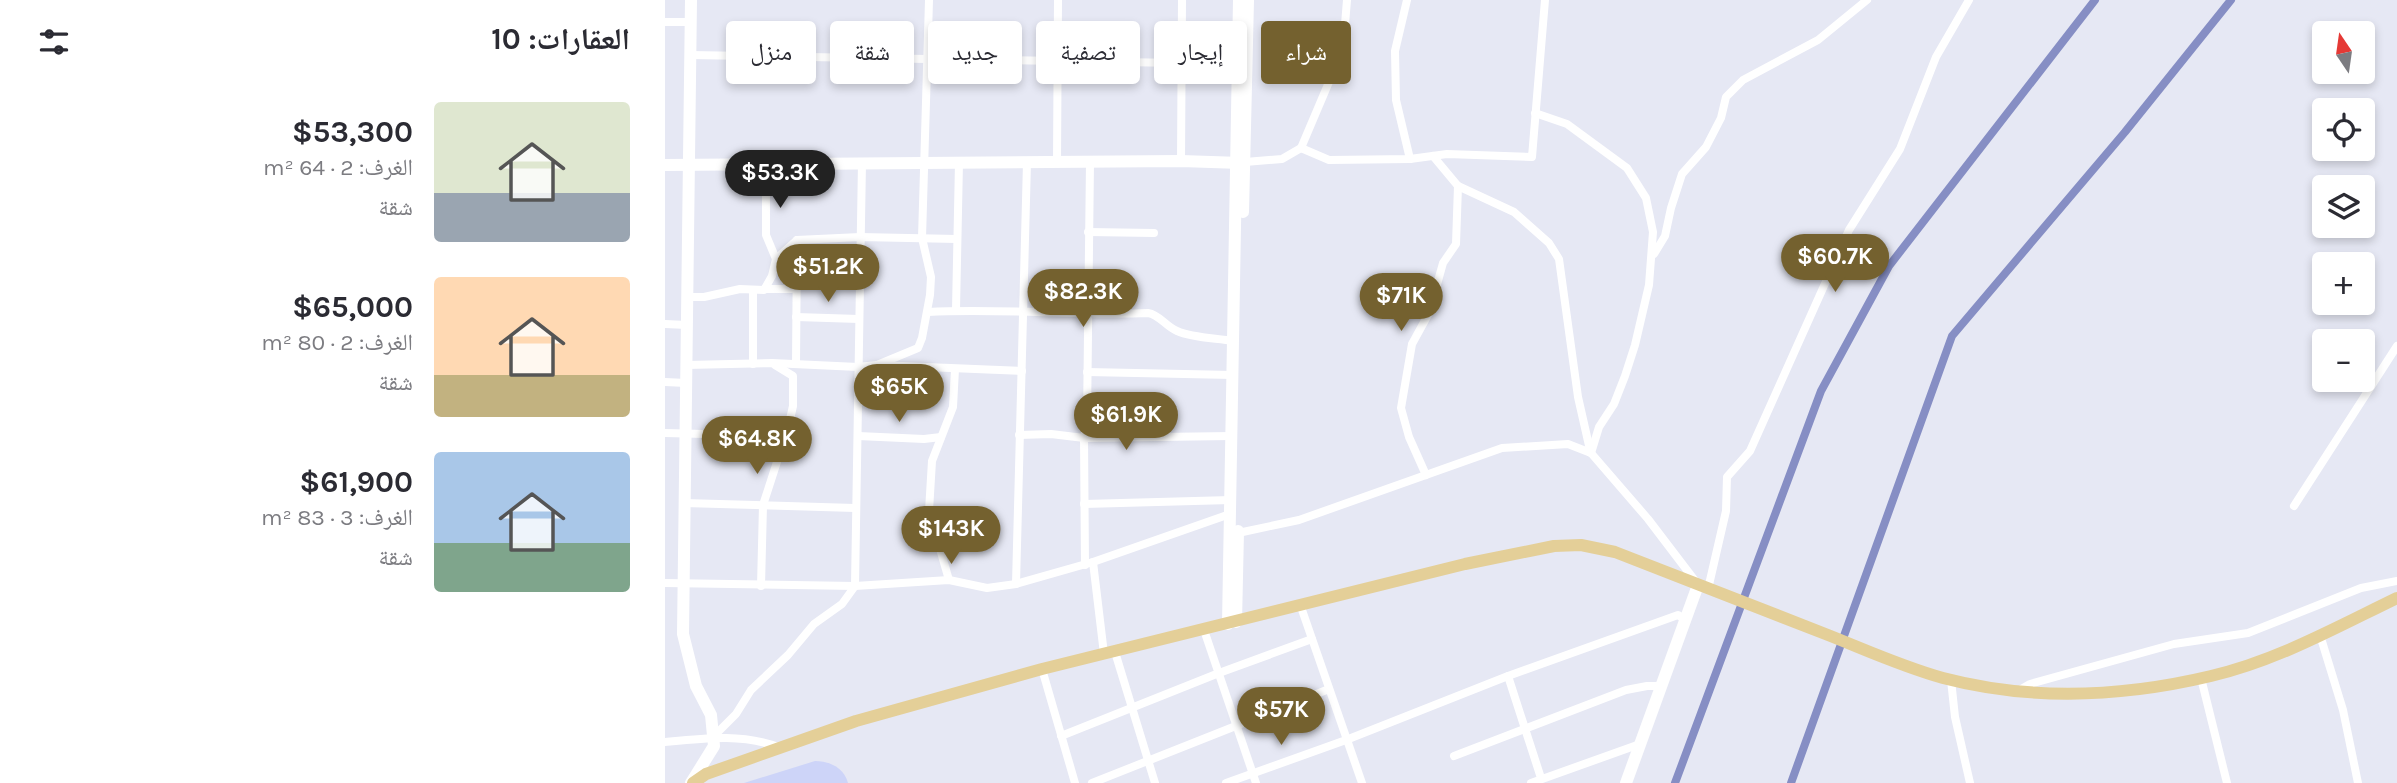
<!DOCTYPE html>
<html lang="ar">
<meta charset="utf-8">
<style>
:root{--surface:#fff;--page:#f7f7f7;--text:#2b2b33;--muted:#7c7c81;--accent:#74612f}
body{margin:0;font-family:Karla,"Noto Naskh Arabic",sans-serif;background:var(--page);color:var(--text);direction:rtl;height:100vh;display:flex;flex-direction:column;font-size:26px;white-space:nowrap}
*{box-sizing:border-box;margin:0}
p{font-size:23px;color:var(--muted)}
.icon{flex:none;width:38px;height:38px;fill:none;stroke:currentColor;stroke-width:2;stroke-linecap:round;stroke-linejoin:round}
.map{position:relative;flex:1;overflow:hidden;direction:ltr}
.sheet{display:flex;flex-direction:column;background:var(--surface);width:665px}
.sheet>*{flex:none}
.banner{position:absolute;left:21px;top:21px;width:665px;height:63px;direction:rtl;display:flex;gap:14px}
.needle{width:46px;rotate:347deg}
.tools{position:absolute;left:1647px;top:21px;display:grid;gap:14px}
.tools a{display:grid;place-items:center;width:63px;height:63px;border-radius:7px;background:var(--surface);box-shadow:0 4px 10px #0003;font-size:35px}
.price{position:absolute;translate:-50% -60px;padding:0 16px;border-radius:24px;background:var(--accent);color:#fff;font-size:23px;line-height:46px;filter:drop-shadow(0 2px 4px #0008)}
.price::after{content:'';position:absolute;left:50%;top:42px;width:21px;height:16px;margin-left:-10px;background:inherit;clip-path:polygon(0 0,100% 0,50% 100%)}
.price.active{background:#222;color:#fff}
ul{padding:0;list-style:none}
li{display:flex;align-items:center;gap:21px;height:175px;padding:0 35px}
li span{display:grid;place-items:center;flex:none;width:196px;height:140px;border-radius:7px;color:#555}
li>.icon{margin-inline-start:auto}
span .icon{width:84px;height:84px;fill:#fffc;stroke-width:1}
li b{font-size:30px}
h2{display:flex;justify-content:space-between;align-items:center;height:84px;padding:0 35px;font-size:30px}
.pill{padding:0 24px;border-radius:7px;background:var(--surface);box-shadow:0 4px 10px #0003;font-size:24px;line-height:63px}
.pill.active{background:var(--accent);color:#fff}
main{display:flex;flex:1;min-height:0}
.map>svg:first-child{display:block}
.pitch{fill:#cdd4f8}
.lines{fill:none;stroke-linecap:round;stroke-linejoin:round}
.canal{stroke:#868ec4;stroke-width:8}
.street{stroke:#fff;stroke-width:8}
.secondary{stroke:#fff;stroke-width:12}
.primary{stroke:#e4cf98;stroke-width:12}
</style>
<main>
<div class="map">
<svg width="1732" height="783" viewBox="0 0 1732 783">
<rect width="100%" height="100%" fill="#e6e8f4"/>
<!-- pitch -->
<path class="pitch" d="M 150,761 C 165,761 179,768 183,783 L 79,783 Z"/>
<g class="lines">
<!-- canal -->
<g class="canal">
<path d="M 1010,783 L 1156,391 L 1224,266 L 1430,0"/>
<path d="M 1126,783 L 1287,336 L 1460,132 L 1566,0"/>
</g>
<!-- street -->
<g class="street">
<path d="M 742,0 L 730,51 L 731,100 L 745,159"/>
<path d="M 0,22 L 25,22"/>
<path d="M 25,55 L 573,64"/>
<path d="M 870,113 L 902,124 L 962,168 L 981,198 L 988,232 L 984,285 L 970,345 L 960,376 L 949,404 L 934,427 L 926,453"/>
<path d="M 636,148 L 678,49 L 682,0"/>
<path d="M 768,156 L 793,186 L 849,212 L 884,243 L 894,259 L 913,397 L 925,450"/>
<path d="M 516,161 L 517,0"/>
<path d="M 392,162 L 393,0"/>
<path d="M 580,162 L 617,159 L 636,148 L 664,160 L 745,159 L 782,154 L 867,157 L 880,0"/>
<path d="M 101,164 L 101,235 L 111,259"/>
<path d="M 423,232 L 489,233"/>
<path d="M 989,254 L 1000,236 L 1006,208 L 1017,174 L 1041,147 L 1056,118 L 1061,97 L 1078,80 L 1153,40 L 1202,0"/>
<path d="M 100,289 L 131,289"/>
<path d="M 88,290 L 88,364"/>
<path d="M 22,297 L 39,297 L 75,289 L 99,290 L 107,276 L 111,259 L 132,240 L 195,237 L 292,239"/>
<path d="M 291,310 L 294,162"/>
<path d="M 263,312 C 336,308 410,316 483,313 C 495,315 500,326 512,331 C 528,338 550,338 568,341"/>
<path d="M 131,317 L 194,319"/>
<path d="M 0,324 L 22,325"/>
<path d="M 131,364 L 132,240"/>
<path d="M 21,365 L 107,363 L 193,367 L 212,365 L 357,371"/>
<path d="M 212,365 L 253,348 L 257,338 L 265,295 L 266,277 L 257,238 L 264,0"/>
<path d="M 422,372 L 568,375"/>
<path d="M 0,382 L 21,383"/>
<path d="M 0,433 L 120,436"/>
<path d="M 354,435 L 386,434 L 419,438 L 567,436"/>
<path d="M 193,436 L 259,439 L 276,437"/>
<path d="M 761,475 L 744,437 L 736,408 L 747,344 L 764,313 L 778,263 L 791,244 L 793,186"/>
<path d="M 19,503 L 190,508"/>
<path d="M 419,504 L 566,500"/>
<path d="M 1629,506 L 1732,346"/>
<path d="M 573,533 L 634,520 L 837,448 L 903,444 L 926,453 L 983,519 L 1031,582"/>
<path d="M 428,562 L 439,654"/>
<path d="M 420,565 L 419,438 L 422,420 L 425,162"/>
<path d="M 284,580 L 264,511 L 267,461 L 288,407 L 290,369"/>
<path d="M 0,583 L 190,586 L 284,580 L 322,588 L 351,584 L 428,562 L 565,514"/>
<path d="M 351,584 L 362,162"/>
<path d="M 96,586 L 98,505 L 123,428 L 128,406 L 128,376 L 110,365"/>
<path d="M 1043,589 L 1061,511 L 1062,477 L 1085,451 L 1184,230 L 1235,149 L 1271,57 L 1304,0"/>
<path d="M 636,607 L 697,783"/>
<path d="M 539,630 L 591,783"/>
<path d="M 1655,635 L 1678,710 L 1693,783"/>
<path d="M 450,652 L 490,783"/>
<path d="M 377,669 L 410,783"/>
<path d="M 843,676 L 876,778"/>
<path d="M 1536,678 L 1562,783"/>
<path d="M 1286,680 L 1290,717 L 1305,783"/>
<path d="M 1353,691 L 1365,684 L 1509,644 L 1583,633 L 1696,588 L 1732,581"/>
<path d="M 396,736 L 554,673 L 647,639"/>
<path d="M 48,737 L 71,714 L 86,690 L 123,655 L 149,624 L 177,604 L 190,586 L 197,162"/>
<path d="M 0,742 C 39,738 79,733 116,748"/>
<path d="M 789,756 L 961,690 L 982,686 L 997,686"/>
<path d="M 427,783 L 664,689"/>
<path d="M 561,783 L 681,740 L 843,676 L 1013,615 L 1021,620"/>
<path d="M 866,783 L 975,744"/>
</g>
<!-- secondary -->
<g class="secondary">
<path d="M 26,0 L 18,634 L 31,686 L 46,715 L 49,746 L 26,783"/>
<path d="M 0,165 L 516,161 L 576,163"/>
<path d="M 578,212 L 583,0"/>
<path d="M 571,622 L 573,531"/>
<path d="M 563,624 L 574,0"/>
<path d="M 961,783 L 1033,585"/>
</g>
<!-- primary -->
<path class="primary" d="M 28,783 L 41,774 L 191,721 L 377,669 L 800,564 L 889,546 L 916,545 L 950,552 C 1021,580 1092,608 1163,635 C 1201,650 1238,667 1278,678 C 1366,701 1458,697 1546,676 C 1611,661 1672,627 1732,598"/>
</g>
</svg>
<div class="tools">
<a><svg class="needle" viewBox="-14 -14 28 28"><path d="M0-13l5 13h-10z" fill="#e53935"/><path d="M0 13l5-13h-10z" fill="#7c7c81"/></svg></a>
<a><svg class="icon" aria-label="locate" viewBox="0 0 24 24"><circle cx="12" cy="12" r="6"/><path d="M12 2v4M12 18v4M2 12h4M18 12h4"/></svg></a>
<a><svg class="icon" aria-label="layers" viewBox="0 0 24 24"><path d="M12 4l9 5-9 5-9-5zM3 14l9 5 9-5"/></svg></a>
<a>+</a>
<a>−</a>
</div>
<b class="price active" style="left:115px;top:210px">$53.3K</b>
<b class="price" style="left:1170px;top:294px">$60.7K</b>
<b class="price" style="left:163px;top:304px">$51.2K</b>
<b class="price" style="left:418px;top:329px">$82.3K</b>
<b class="price" style="left:736px;top:333px">$71K</b>
<b class="price" style="left:234px;top:424px">$65K</b>
<b class="price" style="left:461px;top:452px">$61.9K</b>
<b class="price" style="left:92px;top:476px">$64.8K</b>
<b class="price" style="left:286px;top:566px">$143K</b>
<b class="price" style="left:616px;top:747px">$57K</b>
<div class="banner">
<a class="pill active">شراء</a>
<a class="pill">إيجار</a>
<a class="pill">تصفية</a>
<a class="pill">جديد</a>
<a class="pill">شقة</a>
<a class="pill">منزل</a>
</div>
</div>
<section class="sheet">
<h2>العقارات: 10<svg class="icon" aria-label="filters" viewBox="0 0 24 24"><path d="M4 7h16M4 17h16"/><circle cx="9" cy="7" r="2"/><circle cx="15" cy="17" r="2"/></svg></h2>
<ul>
<li><span style="background:linear-gradient(#dfe7d0 65%,#9aa5b1 0)"><svg class="icon" aria-label="home" viewBox="0 0 24 24"><path d="M3 11l9-7 9 7M6 9v11h12V9"/></svg></span><div><b>$53,300</b><p>الغرف: 2 · 64 m²</p><p>شقة</p></div></li>
<li><span style="background:linear-gradient(#ffd9b3 70%,#c2b280 0)"><svg class="icon" aria-label="home" viewBox="0 0 24 24"><path d="M3 11l9-7 9 7M6 9v11h12V9"/></svg></span><div><b>$65,000</b><p>الغرف: 2 · 80 m²</p><p>شقة</p></div></li>
<li><span style="background:linear-gradient(#a9c7e8 65%,#7fa58c 0)"><svg class="icon" aria-label="home" viewBox="0 0 24 24"><path d="M3 11l9-7 9 7M6 9v11h12V9"/></svg></span><div><b>$61,900</b><p>الغرف: 3 · 83 m²</p><p>شقة</p></div></li>
</ul>
</section>
</main>
